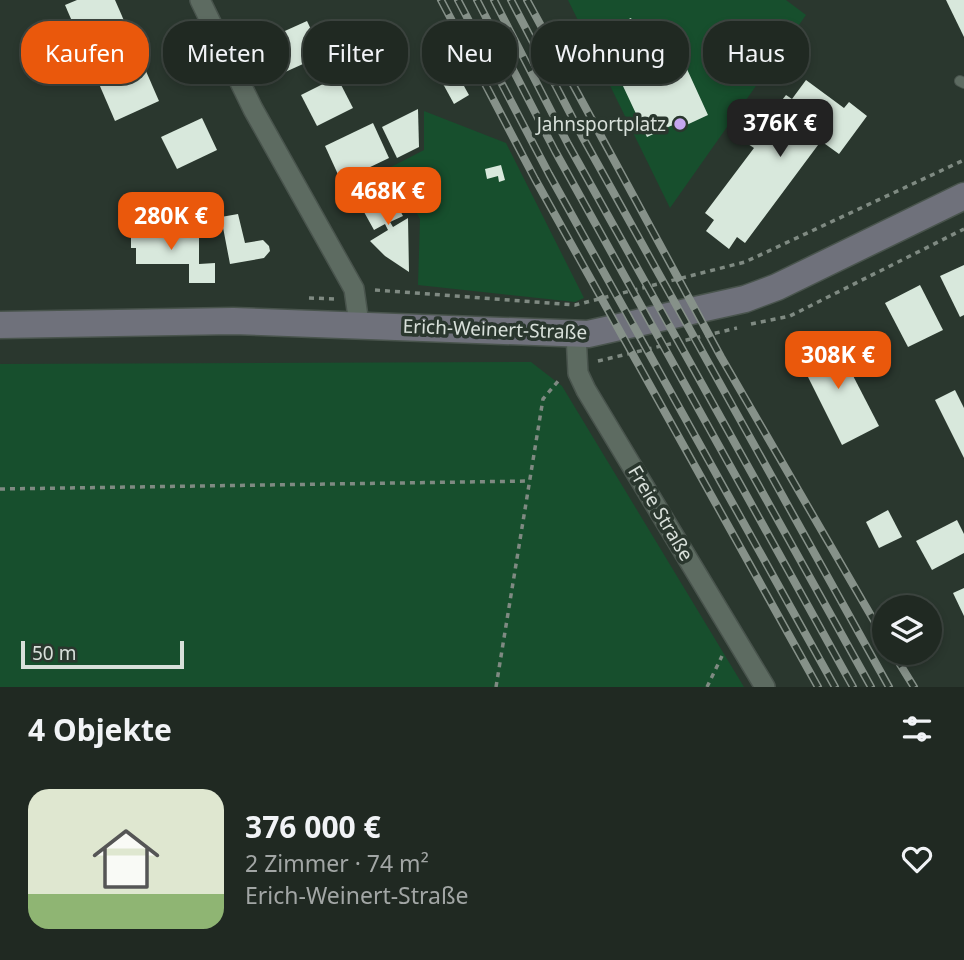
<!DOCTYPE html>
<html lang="de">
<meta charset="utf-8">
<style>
:root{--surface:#202922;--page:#2d352f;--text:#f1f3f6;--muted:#a2a6a5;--line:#3d4540;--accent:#ea580c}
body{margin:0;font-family:"Noto Sans",sans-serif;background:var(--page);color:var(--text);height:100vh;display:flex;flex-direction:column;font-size:26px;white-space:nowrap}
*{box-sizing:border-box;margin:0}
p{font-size:23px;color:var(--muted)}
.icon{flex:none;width:38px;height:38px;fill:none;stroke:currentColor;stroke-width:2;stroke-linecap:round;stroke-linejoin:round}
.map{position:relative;height:687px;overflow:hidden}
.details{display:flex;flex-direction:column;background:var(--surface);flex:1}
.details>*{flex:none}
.top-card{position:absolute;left:21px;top:21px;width:922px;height:63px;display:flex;gap:14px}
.fabs{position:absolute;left:872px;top:595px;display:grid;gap:14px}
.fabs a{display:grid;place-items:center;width:70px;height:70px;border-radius:50%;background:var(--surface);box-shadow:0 4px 10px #0003,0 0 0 2px var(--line);font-size:35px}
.scale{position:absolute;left:21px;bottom:18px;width:163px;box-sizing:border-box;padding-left:7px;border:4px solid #d8e0da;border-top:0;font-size:19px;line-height:24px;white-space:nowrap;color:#d8e0da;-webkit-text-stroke:5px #2a372e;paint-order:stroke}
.price{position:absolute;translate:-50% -60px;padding:0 16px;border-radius:14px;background:var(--accent);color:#fff;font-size:23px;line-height:46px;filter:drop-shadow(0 2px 4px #0008)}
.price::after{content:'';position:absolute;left:50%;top:42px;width:21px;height:16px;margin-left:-10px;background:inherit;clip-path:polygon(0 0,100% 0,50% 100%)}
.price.current{background:#222;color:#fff}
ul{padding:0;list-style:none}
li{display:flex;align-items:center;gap:21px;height:175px;padding:0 28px}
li+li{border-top:2px solid var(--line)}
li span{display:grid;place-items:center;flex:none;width:196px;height:140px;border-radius:21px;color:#555}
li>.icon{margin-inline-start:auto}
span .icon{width:84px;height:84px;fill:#fffc;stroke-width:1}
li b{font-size:30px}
h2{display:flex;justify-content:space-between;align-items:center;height:84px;padding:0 28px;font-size:30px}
.pill{padding:0 24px;border-radius:28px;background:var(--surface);box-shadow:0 4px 10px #0003,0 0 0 2px var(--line);font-size:24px;line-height:63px}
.pill.current{background:var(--accent);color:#fff}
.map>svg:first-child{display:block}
.green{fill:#174f2d}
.building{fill:#d8e8dc}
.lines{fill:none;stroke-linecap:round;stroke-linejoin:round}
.service-casing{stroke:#49544d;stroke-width:12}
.minor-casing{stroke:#49544d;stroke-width:22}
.secondary-casing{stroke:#49544d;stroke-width:29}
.path{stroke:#7f8a82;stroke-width:3.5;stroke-dasharray:5 5;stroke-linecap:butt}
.service{stroke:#5d6b61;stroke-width:10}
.minor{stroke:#5d6b61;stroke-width:19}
.secondary{stroke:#6f717b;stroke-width:26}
.rail-casing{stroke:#869189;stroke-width:8}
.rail{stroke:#2a372e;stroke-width:5;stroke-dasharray:16;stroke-linecap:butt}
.poi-dot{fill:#c6a6f0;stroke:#2a372e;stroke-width:2.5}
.labels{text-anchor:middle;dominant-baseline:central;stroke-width:7;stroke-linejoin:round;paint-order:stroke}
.poi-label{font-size:19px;fill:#d8e0da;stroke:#2a372e;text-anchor:end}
.street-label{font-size:19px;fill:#d8e0da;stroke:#2a372e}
</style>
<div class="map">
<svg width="964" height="687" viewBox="0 0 964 687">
<rect width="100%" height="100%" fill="#2a372e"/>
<!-- green -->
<g class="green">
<path d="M 568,0 L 786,0 L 806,15 L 670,208 Z"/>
<path d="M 424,111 L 506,143 L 584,298 L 575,302 L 418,285 L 420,219 L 391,167 L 424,150 Z"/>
<path d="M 531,362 L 562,386 L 744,687 L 0,687 L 0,364 Z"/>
</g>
<!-- building -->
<g class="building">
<path d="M 77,0 L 115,0 L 159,101 L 115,121 L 65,5 Z"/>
<path d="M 946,0 L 964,0 L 964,37 Z"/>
<path d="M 631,18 L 650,58 L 676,45 L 708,115 L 680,128 L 677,123 L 647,137 L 598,33 Z"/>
<path d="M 307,21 L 323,55 L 283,73 L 267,39 Z"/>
<path d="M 445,52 L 469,95 L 454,104 L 430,60 Z"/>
<path d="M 337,77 L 353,108 L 317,126 L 301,95 Z"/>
<path d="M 806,80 L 844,108 L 849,102 L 867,116 L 839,154 L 821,141 L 745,243 L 737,237 L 729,249 L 706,231 L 714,220 L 705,213 L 754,148 L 748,144 L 786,95 L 792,99 Z"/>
<path d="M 418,109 L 419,147 L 397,158 L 382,127 Z"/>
<path d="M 202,118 L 217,150 L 177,169 L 161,137 Z"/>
<path d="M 373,123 L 389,158 L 341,181 L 325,146 Z"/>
<path d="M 501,165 L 505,180 L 499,182 L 498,176 L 487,179 L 485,169 Z"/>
<path d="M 388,188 L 403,216 L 390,222 L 393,227 L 408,218 L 409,272 L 385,256 L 370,241 L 388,230 L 385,224 L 374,230 L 359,203 Z"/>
<path d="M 238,214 L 245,243 L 263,240 L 269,246 L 270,251 L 264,258 L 230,264 L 221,217 Z"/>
<path d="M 131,223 L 153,223 L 153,236 L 199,235 L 199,264 L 215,263 L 215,283 L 189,283 L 189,264 L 136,264 L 136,248 L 131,248 Z"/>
<path d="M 964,265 L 964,315 L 960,317 L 940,276 Z"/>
<path d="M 920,285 L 943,330 L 908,347 L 885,303 Z"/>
<path d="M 833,337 L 879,426 L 842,445 L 797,355 Z"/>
<path d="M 955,390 L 964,408 L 964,458 L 935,400 Z"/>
<path d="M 888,510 L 902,537 L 879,548 L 866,522 Z"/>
<path d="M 957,520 L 964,534 L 964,553 L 932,570 L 916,541 Z"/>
<path d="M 964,588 L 964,616 L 953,593 Z"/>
</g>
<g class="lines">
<!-- service casing -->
<g class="service-casing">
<path id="service" d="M 960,81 L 964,83"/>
</g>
<!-- minor casing -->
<g class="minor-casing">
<g id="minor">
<path d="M 200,0 L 253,109 L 354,289 L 359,324"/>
<path d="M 576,334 L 578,373 L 586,390 L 765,687"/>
</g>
</g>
<!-- secondary casing -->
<g class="secondary-casing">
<path id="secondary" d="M 0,325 L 233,321 L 588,334 L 745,299 L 777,287 L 964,196"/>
</g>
<!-- path -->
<g class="path">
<path d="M 375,290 L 575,305 L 745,262 L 964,160"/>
<path d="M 309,298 L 336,299"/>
<path d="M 751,324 L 790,316 L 964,229"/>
<path d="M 598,361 L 737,328"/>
<path d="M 0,489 L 530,481"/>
<path d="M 496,687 L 543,399 L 559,380"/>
<path d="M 707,687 L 722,656"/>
</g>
<!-- service -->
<use href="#service" class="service"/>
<!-- minor -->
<use href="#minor" class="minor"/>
<!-- secondary -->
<use href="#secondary" class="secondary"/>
<!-- rail casing -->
<g class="rail-casing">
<g id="rail">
<path d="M 441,0 L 535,179 L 818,687"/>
<path d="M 458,0 L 549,174 L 835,687"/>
<path d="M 477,0 L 555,151 L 853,687"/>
<path d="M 494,0 L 568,144 L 871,687"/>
<path d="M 511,0 L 582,136 L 889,687"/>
<path d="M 527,0 L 721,357 L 884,638"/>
<path d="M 893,653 L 914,687"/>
</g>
</g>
<!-- rail -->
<use href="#rail" class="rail"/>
</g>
<!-- markers -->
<circle class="poi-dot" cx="680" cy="124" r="7"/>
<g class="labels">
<!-- poi labels -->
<g class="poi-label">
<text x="666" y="124">Jahnsportplatz</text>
</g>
<!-- street labels -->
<g class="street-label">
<text transform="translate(495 329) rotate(2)">Erich-Weinert-Straße</text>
<text transform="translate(661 513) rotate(59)">Freie Straße</text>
</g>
</g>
</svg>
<div class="fabs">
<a><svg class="icon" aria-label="layers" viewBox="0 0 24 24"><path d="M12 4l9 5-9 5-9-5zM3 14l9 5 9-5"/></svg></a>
</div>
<div class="scale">50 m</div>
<b class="price current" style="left:780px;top:159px">376K €</b>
<b class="price" style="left:388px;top:227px">468K €</b>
<b class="price" style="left:171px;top:252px">280K €</b>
<b class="price" style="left:838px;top:391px">308K €</b>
<div class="top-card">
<a class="pill current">Kaufen</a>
<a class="pill">Mieten</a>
<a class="pill">Filter</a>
<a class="pill">Neu</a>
<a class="pill">Wohnung</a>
<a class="pill">Haus</a>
</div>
</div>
<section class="details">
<h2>4 Objekte<svg class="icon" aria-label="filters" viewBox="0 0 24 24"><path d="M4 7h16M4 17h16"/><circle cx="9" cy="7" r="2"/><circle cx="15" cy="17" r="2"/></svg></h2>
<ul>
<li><span style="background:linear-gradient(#dfe7d0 75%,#8fb573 0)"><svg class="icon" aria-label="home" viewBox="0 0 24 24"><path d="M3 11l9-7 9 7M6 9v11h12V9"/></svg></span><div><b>376 000 €</b><p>2 Zimmer · 74 m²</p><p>Erich-Weinert-Straße</p></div><svg class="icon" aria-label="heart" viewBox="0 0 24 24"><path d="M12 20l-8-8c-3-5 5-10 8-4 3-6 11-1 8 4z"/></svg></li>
</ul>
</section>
